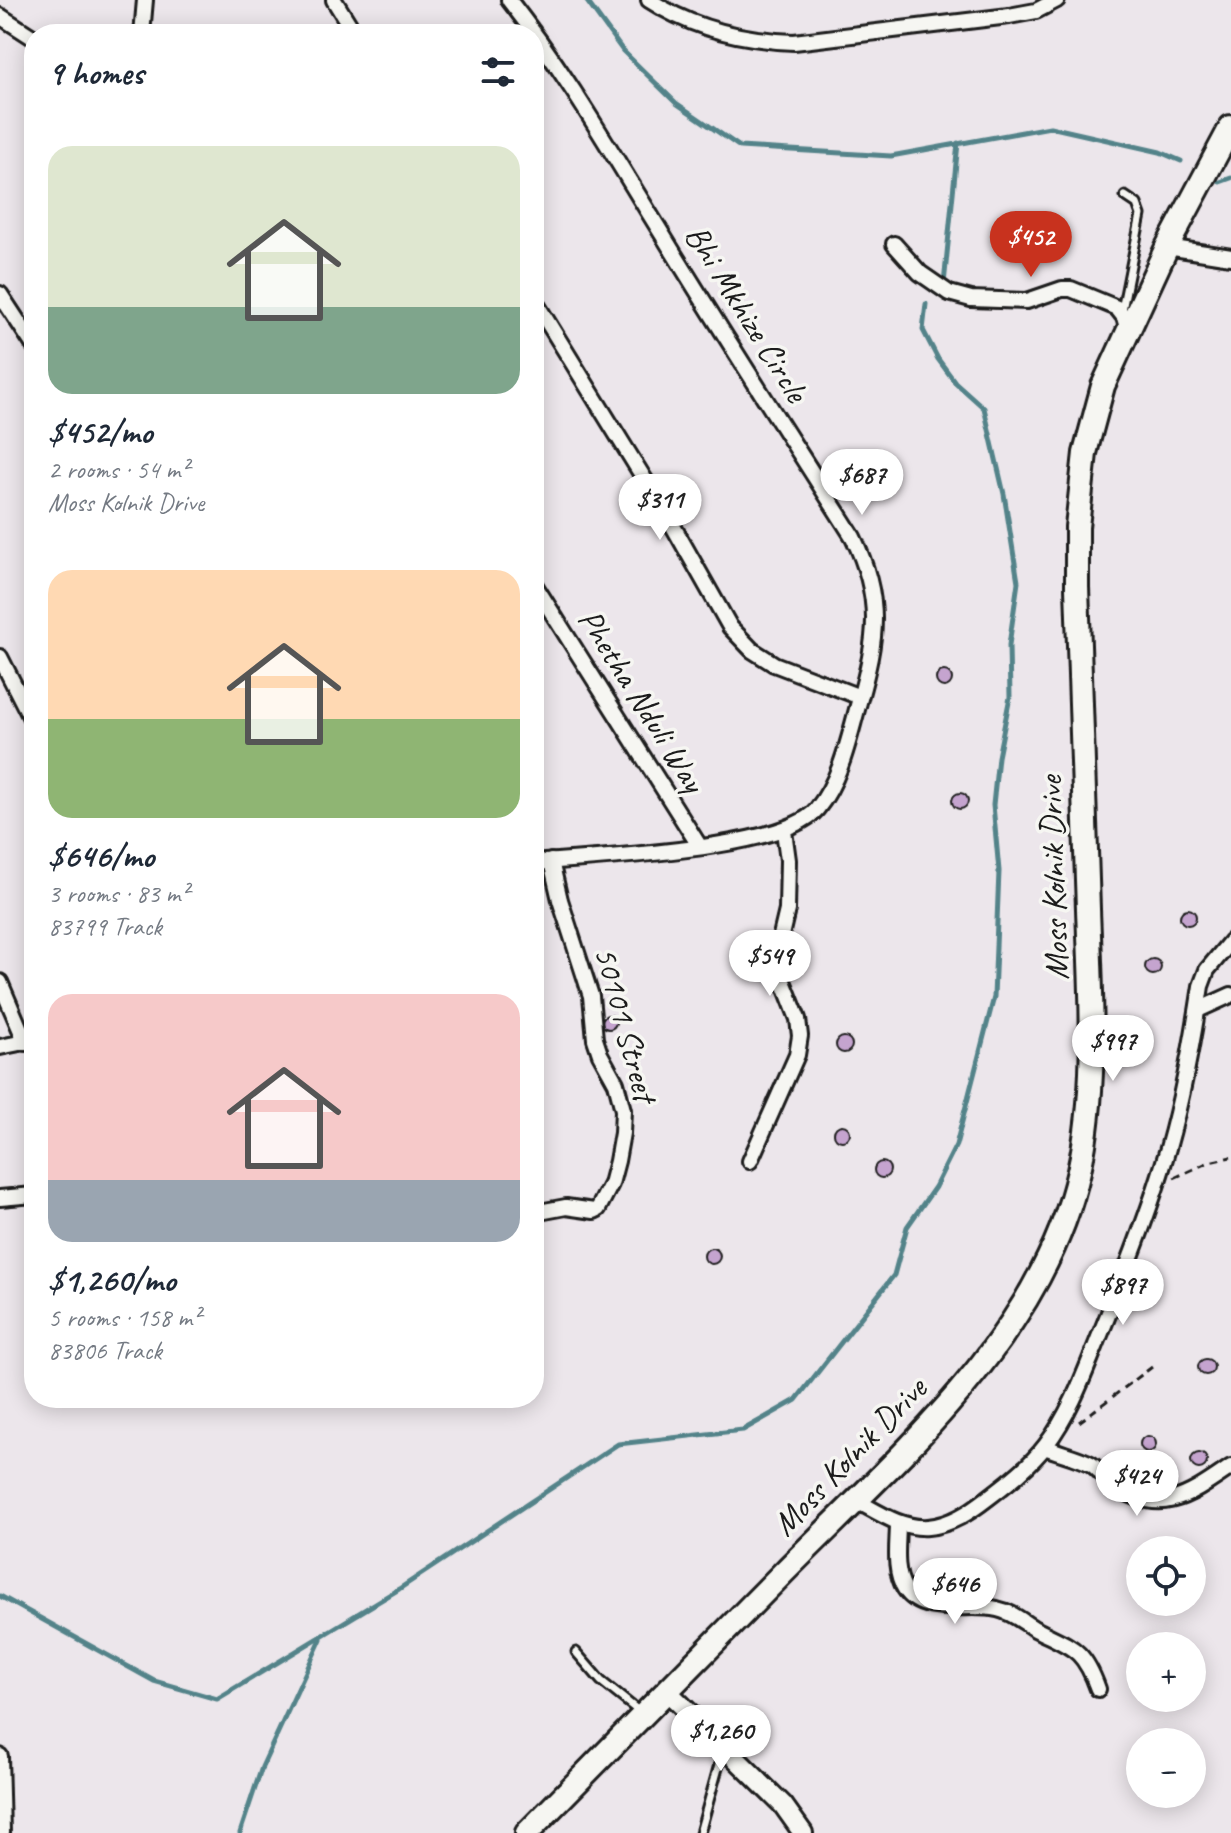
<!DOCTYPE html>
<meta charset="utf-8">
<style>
:root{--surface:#fff;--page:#f6f6f7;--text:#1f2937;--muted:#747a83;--accent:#c8321e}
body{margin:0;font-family:Caveat,sans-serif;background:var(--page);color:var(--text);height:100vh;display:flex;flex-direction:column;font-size:30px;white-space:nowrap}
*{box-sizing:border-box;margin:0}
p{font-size:26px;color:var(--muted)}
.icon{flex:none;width:44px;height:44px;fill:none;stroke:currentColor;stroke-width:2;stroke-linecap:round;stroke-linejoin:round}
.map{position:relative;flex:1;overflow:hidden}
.side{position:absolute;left:24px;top:24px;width:520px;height:1384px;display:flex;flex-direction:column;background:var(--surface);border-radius:32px;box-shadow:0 4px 20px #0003}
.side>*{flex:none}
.controls{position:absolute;left:1126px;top:1536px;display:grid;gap:16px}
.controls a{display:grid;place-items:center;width:80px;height:80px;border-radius:50%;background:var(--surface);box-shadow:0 4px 20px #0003;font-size:40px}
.price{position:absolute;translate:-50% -68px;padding:0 18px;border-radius:28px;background:#fff;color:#222;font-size:26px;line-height:52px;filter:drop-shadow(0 2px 4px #0008)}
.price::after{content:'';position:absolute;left:50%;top:48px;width:24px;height:18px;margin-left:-12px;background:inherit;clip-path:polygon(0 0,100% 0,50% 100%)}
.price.active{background:var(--accent);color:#fff}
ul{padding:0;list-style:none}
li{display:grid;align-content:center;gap:16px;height:424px;padding:0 24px}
li span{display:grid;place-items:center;height:248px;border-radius:24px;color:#555}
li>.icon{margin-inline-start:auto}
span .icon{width:144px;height:144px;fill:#fffc;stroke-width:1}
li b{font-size:34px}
h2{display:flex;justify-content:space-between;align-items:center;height:96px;padding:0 24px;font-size:34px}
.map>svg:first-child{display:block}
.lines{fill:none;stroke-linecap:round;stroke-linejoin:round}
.stream{stroke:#538389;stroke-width:5}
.building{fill:#c5a4cf;stroke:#1c1c1c;stroke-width:2}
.service-casing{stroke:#1c1c1c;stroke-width:13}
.minor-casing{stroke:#1c1c1c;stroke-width:20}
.tertiary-casing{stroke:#1c1c1c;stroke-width:24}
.secondary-casing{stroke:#1c1c1c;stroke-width:28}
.path{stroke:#1c1c1c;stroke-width:3;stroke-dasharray:8 6;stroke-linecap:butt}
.service{stroke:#f6f6f2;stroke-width:7}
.minor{stroke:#f6f6f2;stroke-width:14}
.tertiary{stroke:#f6f6f2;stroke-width:18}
.secondary{stroke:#f6f6f2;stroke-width:22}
.labels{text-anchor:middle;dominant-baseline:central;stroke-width:7;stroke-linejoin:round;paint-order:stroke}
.street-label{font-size:34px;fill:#1c1c1c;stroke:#f6f6f2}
</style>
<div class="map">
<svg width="1231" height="1833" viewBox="0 0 1231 1833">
<rect width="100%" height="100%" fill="#ece6eb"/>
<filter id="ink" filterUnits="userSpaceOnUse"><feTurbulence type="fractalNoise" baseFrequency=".0125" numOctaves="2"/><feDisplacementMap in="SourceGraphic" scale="16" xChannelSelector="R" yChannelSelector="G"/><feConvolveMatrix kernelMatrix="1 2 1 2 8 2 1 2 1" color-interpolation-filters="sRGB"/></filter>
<g filter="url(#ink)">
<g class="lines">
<!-- stream -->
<g class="stream">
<path d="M 586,0 L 623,51 L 676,103 L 740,147 L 891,156 L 1050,127 L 1160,152 L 1181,161"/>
<path d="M 1220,182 L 1231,178"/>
<path d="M 944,284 L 958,143"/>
<path d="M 0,1596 L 154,1681 L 217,1699 L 399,1589 L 618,1444 L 743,1430 L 796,1400 L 894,1275 L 907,1227 L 935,1187 L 956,1145 L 994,997 L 999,871 L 993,805 L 998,757 L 1010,697 L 1009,645 L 1018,582 L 1004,494 L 984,408 L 955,382 L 938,359 L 923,330 L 926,304"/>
<path d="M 240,1833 L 262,1767 L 321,1639"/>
</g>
</g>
<!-- building -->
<g class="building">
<circle cx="944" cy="679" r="8"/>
<circle cx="960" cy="801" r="8"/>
<circle cx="1188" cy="917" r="8"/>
<circle cx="1153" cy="967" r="8"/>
<circle cx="609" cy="1022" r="7"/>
<circle cx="844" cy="1045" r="8"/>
<circle cx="842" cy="1133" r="8"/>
<circle cx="882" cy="1170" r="8"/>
<circle cx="712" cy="1256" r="8"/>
<circle cx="1206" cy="1367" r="8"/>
<circle cx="1148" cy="1444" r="8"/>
<circle cx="1199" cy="1461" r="8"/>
</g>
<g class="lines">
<!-- service casing -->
<g class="service-casing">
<g id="service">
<path d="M 1122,310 L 1141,215 L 1137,204 L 1125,196"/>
<path d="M 576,1652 L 601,1681 L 641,1713"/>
<path d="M 700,1833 L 723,1750"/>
</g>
</g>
<!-- minor casing -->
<g class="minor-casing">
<g id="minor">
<path d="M 334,0 L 355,34"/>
<path d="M 509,0 C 567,74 613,155 662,234 C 724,336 789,436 853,537 C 883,599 877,638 859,702 C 849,738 841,779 817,809 C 783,851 592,857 534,863"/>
<path d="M 649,0 C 693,29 742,40 794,42 L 1009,16 L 1036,11 L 1057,0"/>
<path d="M 0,16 L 34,38"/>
<path d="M 142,34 L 145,0"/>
<path d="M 894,244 L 920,273 L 949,293 L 971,299 L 1027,301 L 1062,289 L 1071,289 L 1117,308 L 1124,317 L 1128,331"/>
<path d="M 1167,247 L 1231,257"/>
<path d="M 0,294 L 34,346"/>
<path d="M 534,300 L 669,519 L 730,627 L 752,650 L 774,664 L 860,697"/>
<path d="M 534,584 L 700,847"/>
<path d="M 0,657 L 34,724"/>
<path d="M 0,982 L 26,1043"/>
<path d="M 1198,1010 L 1231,995"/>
<path d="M 0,1047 L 34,1040"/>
<path d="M 750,1161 L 797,1055 L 800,1036 L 798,1019 L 783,981 L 780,959 L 779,944 L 787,910 L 788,860 L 784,831"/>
<path d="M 0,1198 L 34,1195"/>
<path d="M 534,1213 L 566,1207 L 594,1211 L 598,1209 L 611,1184 L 617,1161 L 622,1133 L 623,1110 L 616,1083 L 600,1054 L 595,1039 L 591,996 L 560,900 L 551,861"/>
<path d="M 1045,1447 C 1059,1453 1078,1457 1091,1464 C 1100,1470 1105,1479 1114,1485 C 1161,1518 1190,1495 1231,1467"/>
<path d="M 855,1500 C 878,1512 901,1529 928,1527 C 951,1525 970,1512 988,1498 C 1009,1482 1030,1466 1046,1445 C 1072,1411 1086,1369 1102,1330 C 1124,1276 1146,1221 1163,1165 C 1181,1107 1192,1046 1201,986 L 1207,970 L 1231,941"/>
<path d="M 898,1523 C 898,1544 893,1570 905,1589 C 924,1618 969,1602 997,1609 C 1012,1612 1023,1622 1035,1629 C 1072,1648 1083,1647 1098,1689"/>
<path d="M 0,1756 L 2,1833"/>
</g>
</g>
<!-- tertiary casing -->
<g class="tertiary-casing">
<path id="tertiary" d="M 666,1690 L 783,1805 L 803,1833"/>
</g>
<!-- secondary casing -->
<g class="secondary-casing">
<path id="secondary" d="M 527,1833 C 612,1746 698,1659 784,1572 C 897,1458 1043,1335 1079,1171 C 1098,1085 1091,996 1088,909 C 1084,802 1081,694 1077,587 L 1077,527 L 1085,453 L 1103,386 L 1167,247 L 1231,127"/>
</g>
<!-- path -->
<g class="path">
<path d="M 1174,1178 L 1209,1162 L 1231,1157"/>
<path d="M 1079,1422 L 1152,1367"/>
</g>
<!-- service -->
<use href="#service" class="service"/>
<!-- minor -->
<use href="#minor" class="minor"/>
<!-- tertiary -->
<use href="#tertiary" class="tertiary"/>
<!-- secondary -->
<use href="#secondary" class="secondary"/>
</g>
</g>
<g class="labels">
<!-- street labels -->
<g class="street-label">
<text transform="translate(747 313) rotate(58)">Bhi Mkhize Circle</text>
<text transform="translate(642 700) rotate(58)">Phetha Nduli Way</text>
<text transform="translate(1053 878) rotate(-92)">Moss Kolnik Drive</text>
<text transform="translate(626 1024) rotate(75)">50101 Street</text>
<text transform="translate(849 1456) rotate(-46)">Moss Kolnik Drive</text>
</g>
</g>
</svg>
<div class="controls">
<a><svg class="icon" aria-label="locate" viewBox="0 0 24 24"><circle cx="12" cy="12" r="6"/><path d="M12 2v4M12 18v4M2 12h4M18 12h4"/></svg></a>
<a>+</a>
<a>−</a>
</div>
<b class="price active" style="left:1031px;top:279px">$452</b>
<b class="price" style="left:862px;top:517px">$687</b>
<b class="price" style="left:660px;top:542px">$311</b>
<b class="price" style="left:770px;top:998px">$549</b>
<b class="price" style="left:1113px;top:1083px">$997</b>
<b class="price" style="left:1123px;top:1327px">$897</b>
<b class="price" style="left:1137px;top:1518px">$424</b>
<b class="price" style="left:955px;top:1626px">$646</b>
<b class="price" style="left:721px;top:1773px">$1,260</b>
<section class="side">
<h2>9 homes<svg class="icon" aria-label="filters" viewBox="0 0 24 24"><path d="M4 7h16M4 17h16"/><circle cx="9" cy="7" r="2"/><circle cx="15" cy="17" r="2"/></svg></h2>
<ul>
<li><span style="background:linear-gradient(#dfe7d0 65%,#7fa58c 0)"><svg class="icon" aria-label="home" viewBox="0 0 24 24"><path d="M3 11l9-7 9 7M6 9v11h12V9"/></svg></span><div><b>$452/mo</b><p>2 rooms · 54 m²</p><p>Moss Kolnik Drive</p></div></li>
<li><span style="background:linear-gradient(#ffd9b3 60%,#8fb573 0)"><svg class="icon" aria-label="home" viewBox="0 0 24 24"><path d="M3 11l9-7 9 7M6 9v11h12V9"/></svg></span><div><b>$646/mo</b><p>3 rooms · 83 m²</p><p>83799 Track</p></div></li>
<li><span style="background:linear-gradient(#f6c9c9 75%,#9aa5b1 0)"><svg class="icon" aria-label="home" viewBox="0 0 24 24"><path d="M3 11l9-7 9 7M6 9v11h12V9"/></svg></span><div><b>$1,260/mo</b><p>5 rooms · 158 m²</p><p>83806 Track</p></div></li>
</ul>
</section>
</div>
